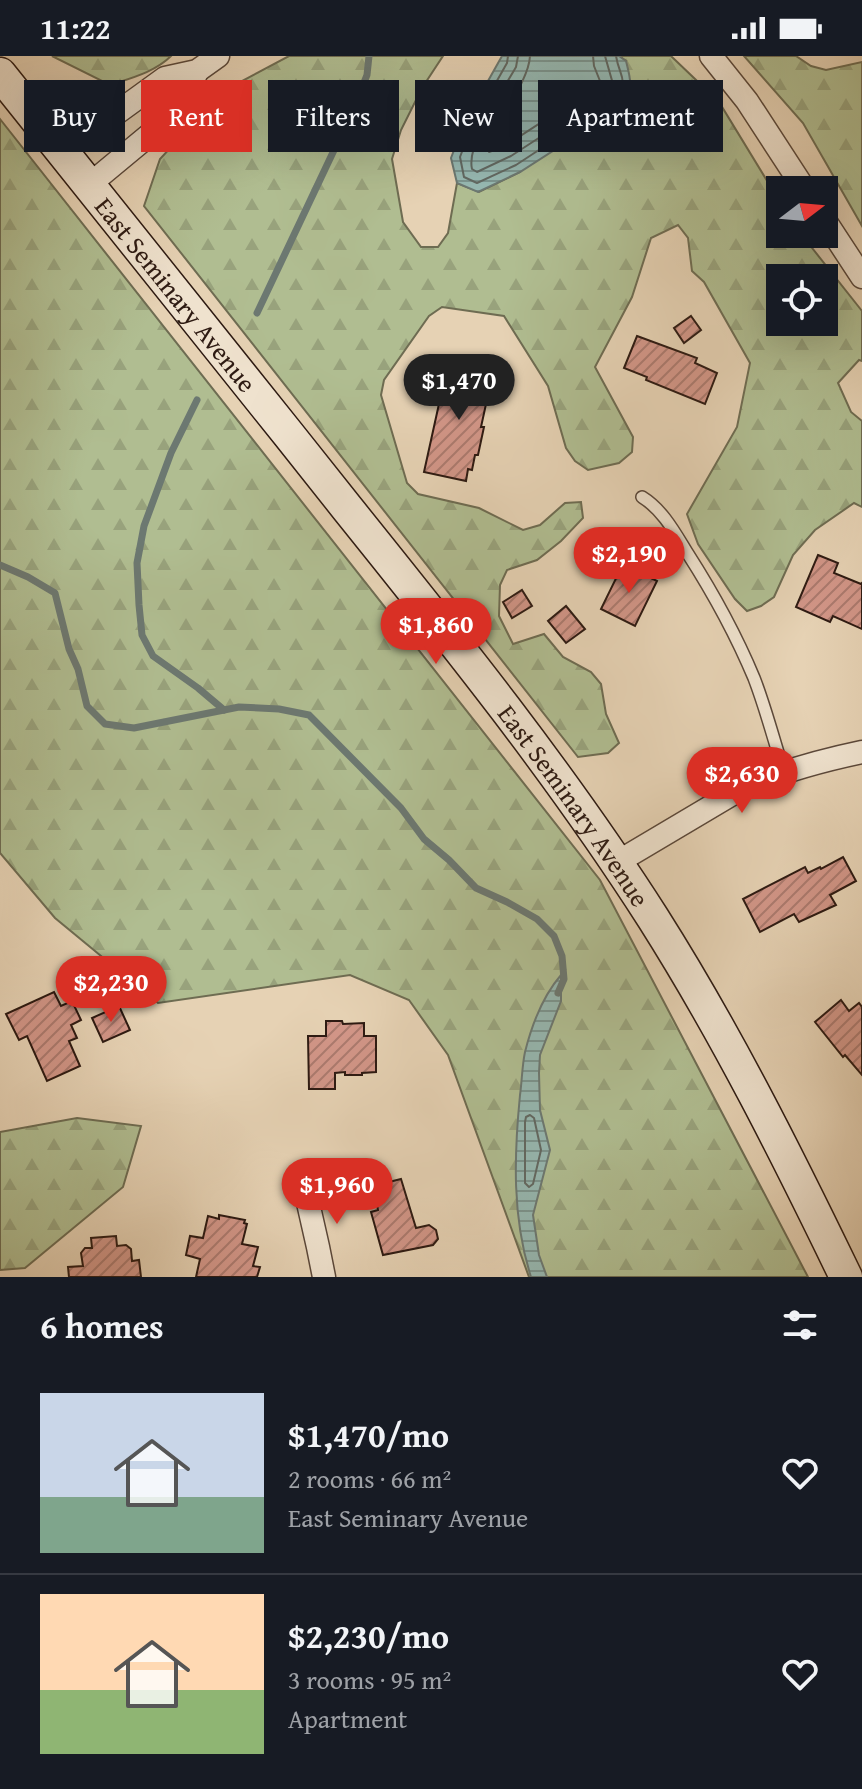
<!DOCTYPE html>
<meta charset="utf-8">
<style>
:root{--surface:#171b24;--page:#20242c;--text:#f1f3f6;--muted:#9ea1a6;--line:#363941;--accent:#d93025}
body{margin:0;font-family:"Gentium Book Plus",serif;background:var(--page);color:var(--text);height:100vh;display:flex;flex-direction:column;font-size:30px;white-space:nowrap}
*{box-sizing:border-box;margin:0}
p{font-size:26px;color:var(--muted)}
.icon{flex:none;width:44px;height:44px;fill:none;stroke:currentColor;stroke-width:2;stroke-linecap:round;stroke-linejoin:round}
.map{position:relative;height:1221px;overflow:hidden}
.details{display:flex;flex-direction:column;background:var(--surface);flex:1}
.details>*{flex:none}
.guide{position:absolute;left:24px;top:24px;width:814px;height:72px;display:flex;gap:16px}
.needle{width:52px;rotate:74deg}
.controls{position:absolute;left:766px;top:120px;display:grid;gap:16px}
.controls a{display:grid;place-items:center;width:72px;height:72px;border-radius:0px;background:var(--surface);box-shadow:0 8px 32px #0002;font-size:40px}
.price{position:absolute;translate:-50% -68px;padding:0 18px;border-radius:28px;background:var(--accent);color:#fff;font-size:26px;line-height:52px;filter:drop-shadow(0 2px 4px #0008)}
.price::after{content:'';position:absolute;left:50%;top:48px;width:24px;height:18px;margin-left:-12px;background:inherit;clip-path:polygon(0 0,100% 0,50% 100%)}
.price.on{background:#222;color:#fff}
ul{padding:0;list-style:none}
li{display:flex;align-items:center;gap:24px;height:200px;padding:0 40px}
li+li{border-top:2px solid var(--line)}
li span{display:grid;place-items:center;flex:none;width:224px;height:160px;border-radius:0px;color:#555}
li>.icon{margin-inline-start:auto}
span .icon{width:96px;height:96px;fill:#fffc;stroke-width:1}
li b{font-size:34px}
h2{display:flex;justify-content:space-between;align-items:center;height:96px;padding:0 40px;font-size:34px}
.pill{padding:0 28px;border-radius:0px;background:var(--surface);box-shadow:0 8px 32px #0002;font-size:28px;line-height:72px}
.pill.on{background:var(--accent);color:#fff}
.status{display:flex;justify-content:space-between;align-items:center;height:56px;padding:0 40px;background:var(--surface);direction:ltr}
.status svg{height:22px;fill:currentColor}
.map>svg:first-child{display:block}
.forest{fill:url(#forest-firs);stroke:#6e6c52;stroke-width:2;fill-rule:evenodd}
.water{fill:url(#water-rules);stroke:#6c7871;stroke-width:2}
.lines{fill:none;stroke-linecap:round;stroke-linejoin:round}
.shore{stroke:#626861;stroke-width:2}
.stream{stroke:#6c7871;stroke-width:7}
.building{fill:url(#building-hatch);stroke:#2d1a12;stroke-width:2}
.lane-casing{stroke:#5b483a;stroke-width:14}
.street-casing{stroke:#5b483a;stroke-width:25}
.secondary-casing{stroke:#2d1a12;stroke-width:35}
.lane{stroke:#efe2ce;stroke-width:11}
.street{stroke:#efe2ce;stroke-width:22}
.secondary{stroke:#efe2ce;stroke-width:32}
.labels{text-anchor:middle;dominant-baseline:central;stroke-width:6;stroke-linejoin:round;paint-order:stroke}
.street-label{font-size:26px;fill:#2d1a12;stroke:#efe2ce}
</style>
<div class="status"><b>11:22</b><svg viewBox="0 0 49 12"><path d="M0 12V9h3v3zM5 12V6h3v6zM10 12V3h3v9zM15 12V0h3v12zM26 1h20v11H26zM47 4h2v5h-2z"/></svg></div>
<div class="map">
<svg width="862" height="1221" viewBox="0 0 862 1221">
<defs>
<pattern id="forest-firs" width="22" height="20" patternUnits="userSpaceOnUse" patternTransform="scale(2)"><rect width="22" height="20" fill="#b0bd91"/><path d="M5 1l3.5 6h-7zM16 11l3.5 6h-7z" fill="#98a27c"/></pattern>
<pattern id="water-rules" width="6" height="5" patternUnits="userSpaceOnUse" patternTransform="scale(2)"><rect width="6" height="5" fill="#96b7b0"/><path d="M0 2.5h6" fill="none" stroke="#7b948e"/></pattern>
<pattern id="building-hatch" width="6" height="6" patternUnits="userSpaceOnUse" patternTransform="scale(2)"><rect width="6" height="6" fill="#d29688"/><path d="M-1 1l2-2M0 6l6-6M5 7l2-2" fill="none" stroke="#ab7a6e"/></pattern>
</defs>
<rect width="100%" height="100%" fill="#e6d2b4"/>
<filter id="stains"><feTurbulence type="fractalNoise" baseFrequency=".0025" numOctaves="4"/><feColorMatrix values="0 0 0 0 .2 0 0 0 0 .09 0 0 0 0 .02 0 0 0 .5 -.17"/></filter>
<radialGradient id="worn" r=".72"><stop offset=".6" stop-color="#630" stop-opacity="0"/><stop offset="1" stop-color="#630" stop-opacity=".3"/></radialGradient>
<!-- forest -->
<g class="forest">
<path d="M 52,0 L 171,0 C 155,16 131,22 110,29 Z"/>
<path d="M 289,0 L 443,0 L 422,32 L 401,74 L 392,103 L 403,166 L 421,191 L 438,191 L 448,177 L 457,127 L 479,136 L 520,116 L 626,5 L 619,0 L 671,0 L 719,46 L 780,146 L 780,178 L 801,178 L 862,255 L 862,305 L 859,304 L 838,327 L 851,356 L 862,365 L 862,451 L 854,447 L 815,474 L 793,499 L 774,541 L 761,550 L 747,555 L 735,543 L 698,488 L 687,458 L 737,371 L 750,307 L 704,226 L 692,215 L 688,182 L 678,169 L 651,182 L 632,241 L 595,311 L 633,381 L 632,396 L 619,407 L 588,414 L 575,405 L 566,392 L 548,330 L 504,260 L 442,251 L 429,260 L 384,324 L 381,339 L 407,427 L 418,438 L 479,452 L 523,474 L 540,469 L 565,447 L 581,446 L 583,462 L 561,485 L 537,504 L 507,514 L 500,529 L 499,560 L 513,588 L 544,578 L 563,601 L 591,616 L 601,628 L 606,658 L 619,687 L 608,697 L 578,701 L 144,150 L 160,103 L 172,90 L 200,76 L 242,25 ZM 780,222 L 824,222 L 824,266 L 780,266 Z"/>
<path d="M 744,0 L 796,0 L 811,10 L 826,14 L 862,6 L 862,170 L 803,67 Z"/>
<path d="M 0,63 L 600,824 L 808,1221 L 529,1221 L 448,999 L 409,944 L 350,919 L 158,947 L 55,862 L 0,797 Z"/>
<path d="M 77,1062 L 141,1070 L 123,1131 L 25,1212 L 0,1214 L 0,1076 Z"/>
</g>
<!-- water -->
<g class="water">
<path d="M 502,0 L 619,0 L 626,5 C 632,29 634,32 618,53 L 520,116 L 478,136 L 457,127 L 451,102 L 465,66 Z"/>
<path d="M 561,919 L 561,945 L 540,999 L 539,1017 L 540,1054 L 550,1094 L 533,1159 L 539,1199 L 547,1221 L 531,1221 C 512,1162 514,1100 520,1039 C 522,1025 522,1010 525,996 C 532,968 542,941 561,919 Z"/>
</g>
<g class="lines">
<!-- shore -->
<g class="shore">
<path d="M 508,0 L 507,7 L 472,69 L 460,101 L 464,121 L 477,127 L 516,109 L 612,46 C 631,23 620,24 616,0"/>
<path d="M 518,0 L 516,11 C 503,34 466,88 472,113 L 477,116 L 511,100 L 605,39 L 613,28 L 605,0"/>
<path d="M 530,0 C 529,25 497,65 487,91 L 489,96 L 505,90 L 597,30 L 600,25 L 594,10 L 593,0"/>
<path d="M 530,1059 L 534,1062 L 541,1094 L 533,1128 L 529,1131 L 525,1127 L 525,1066 L 526,1061 Z"/>
</g>
<!-- stream -->
<g class="stream">
<path d="M 257,257 L 353,54 L 367,19 L 369,0"/>
<path d="M 197,344 L 171,397 L 144,470 L 137,507 L 139,549 L 142,579 L 153,600 L 198,632 L 224,654"/>
<path d="M 0,509 L 28,521 L 55,537 L 69,593 L 78,613 L 87,650 L 105,668 L 134,672 L 239,651 L 279,653 L 309,659 L 401,752 L 424,783 L 449,804 L 476,832 L 507,846 L 537,863 L 554,880 L 562,900 L 564,923 L 558,937"/>
</g>
</g>
<!-- building -->
<g class="building">
<path d="M 691,260 L 701,274 L 684,287 L 674,272 Z"/>
<path d="M 637,280 L 697,302 L 695,307 L 717,317 L 705,348 L 646,324 L 647,321 L 624,312 Z"/>
<path d="M 448,307 L 493,316 L 481,371 L 484,371 L 478,399 L 475,399 L 472,414 L 468,413 L 466,425 L 424,416 Z"/>
<path d="M 818,499 L 838,507 L 834,517 L 861,528 L 862,527 L 862,573 L 833,560 L 830,566 L 796,551 Z"/>
<path d="M 623,508 L 657,525 L 635,570 L 601,553 Z"/>
<path d="M 522,534 L 532,550 L 512,562 L 503,546 Z"/>
<path d="M 566,550 L 585,573 L 566,587 L 548,565 Z"/>
<path d="M 843,801 L 856,825 L 830,839 L 836,849 L 799,866 L 794,858 L 760,876 L 743,843 L 805,811 L 808,817 L 820,811 L 821,813 Z"/>
<path d="M 54,936 L 61,950 L 72,945 L 81,964 L 71,969 L 77,982 L 69,985 L 80,1010 L 47,1025 L 27,980 L 19,984 L 6,958 Z"/>
<path d="M 841,944 L 849,955 L 859,947 L 862,951 L 862,1019 L 845,999 L 843,1001 L 815,966 Z"/>
<path d="M 119,950 L 130,974 L 103,986 L 92,962 Z"/>
<path d="M 326,965 L 342,965 L 343,968 L 364,967 L 364,980 L 376,980 L 376,1016 L 362,1017 L 362,1019 L 345,1019 L 345,1016 L 335,1017 L 335,1033 L 309,1033 L 308,980 L 326,980 Z"/>
<path d="M 401,1123 L 416,1172 L 429,1169 L 436,1174 L 438,1183 L 433,1189 L 383,1199 L 371,1156 L 378,1154 L 373,1130 Z"/>
<path d="M 219,1159 L 245,1164 L 244,1167 L 247,1168 L 242,1188 L 258,1191 L 253,1210 L 260,1211 L 257,1221 L 196,1221 L 200,1203 L 186,1199 L 190,1180 L 203,1182 L 208,1160 L 219,1163 Z"/>
<path d="M 116,1180 L 117,1190 L 126,1189 L 131,1193 L 132,1205 L 139,1204 L 141,1221 L 69,1221 L 68,1211 L 83,1210 L 81,1197 L 85,1192 L 92,1192 L 91,1182 Z"/>
</g>
<g class="lines">
<!-- lane casing -->
<g class="lane-casing">
<path id="lane" d="M 642,441 C 663,454 675,477 688,498 C 713,537 736,579 754,622 C 766,653 774,685 784,716"/>
</g>
<!-- street casing -->
<g class="street-casing">
<g id="street">
<path d="M 711,0 L 747,45 L 805,134"/>
<path d="M 63,96 L 165,22 L 197,15 L 218,0"/>
<path d="M 89,129 L 183,51 L 197,15"/>
<path d="M 824,163 L 862,221"/>
<path d="M 616,807 L 739,734 C 779,716 819,705 862,696"/>
<path d="M 304,1129 L 318,1191 L 324,1221"/>
</g>
</g>
<!-- secondary casing -->
<g class="secondary-casing">
<g id="secondary">
<path id="s1" d="M 0,18 C 116,163 232,307 347,452 C 454,585 561,718 653,862 C 726,977 787,1099 846,1221"/>
</g>
</g>
<!-- lane -->
<use href="#lane" class="lane"/>
<!-- street -->
<use href="#street" class="street"/>
<!-- secondary -->
<use href="#secondary" class="secondary"/>
</g>
<g class="labels">
<!-- street labels -->
<g class="street-label">
<text stroke="none"><textPath href="#s1" startOffset="282">East Seminary Avenue</textPath></text>
<text stroke="none"><textPath href="#s1" startOffset="930">East Seminary Avenue</textPath></text>
</g>
</g>
<rect width="100%" height="100%" filter="url(#stains)"/>
<rect width="100%" height="100%" fill="url(#worn)"/>
</svg>
<div class="controls">
<a><svg class="needle" viewBox="-14 -14 28 28"><path d="M0-13l5 13h-10z" fill="#e53935"/><path d="M0 13l5-13h-10z" fill="#9ea1a6"/></svg></a>
<a><svg class="icon" aria-label="locate" viewBox="0 0 24 24"><circle cx="12" cy="12" r="6"/><path d="M12 2v4M12 18v4M2 12h4M18 12h4"/></svg></a>
</div>
<b class="price on" style="left:459px;top:366px">$1,470</b>
<b class="price" style="left:629px;top:539px">$2,190</b>
<b class="price" style="left:436px;top:610px">$1,860</b>
<b class="price" style="left:742px;top:759px">$2,630</b>
<b class="price" style="left:111px;top:968px">$2,230</b>
<b class="price" style="left:337px;top:1170px">$1,960</b>
<div class="guide">
<a class="pill">Buy</a>
<a class="pill on">Rent</a>
<a class="pill">Filters</a>
<a class="pill">New</a>
<a class="pill">Apartment</a>
</div>
</div>
<section class="details">
<h2>6 homes<svg class="icon" aria-label="filters" viewBox="0 0 24 24"><path d="M4 7h16M4 17h16"/><circle cx="9" cy="7" r="2"/><circle cx="15" cy="17" r="2"/></svg></h2>
<ul>
<li><span style="background:linear-gradient(#c9d6e8 65%,#7fa58c 0)"><svg class="icon" aria-label="home" viewBox="0 0 24 24"><path d="M3 11l9-7 9 7M6 9v11h12V9"/></svg></span><div><b>$1,470/mo</b><p>2 rooms · 66 m²</p><p>East Seminary Avenue</p></div><svg class="icon" aria-label="heart" viewBox="0 0 24 24"><path d="M12 20l-8-8c-3-5 5-10 8-4 3-6 11-1 8 4z"/></svg></li>
<li><span style="background:linear-gradient(#ffd9b3 60%,#8fb573 0)"><svg class="icon" aria-label="home" viewBox="0 0 24 24"><path d="M3 11l9-7 9 7M6 9v11h12V9"/></svg></span><div><b>$2,230/mo</b><p>3 rooms · 95 m²</p><p>Apartment</p></div><svg class="icon" aria-label="heart" viewBox="0 0 24 24"><path d="M12 20l-8-8c-3-5 5-10 8-4 3-6 11-1 8 4z"/></svg></li>
</ul>
</section>
